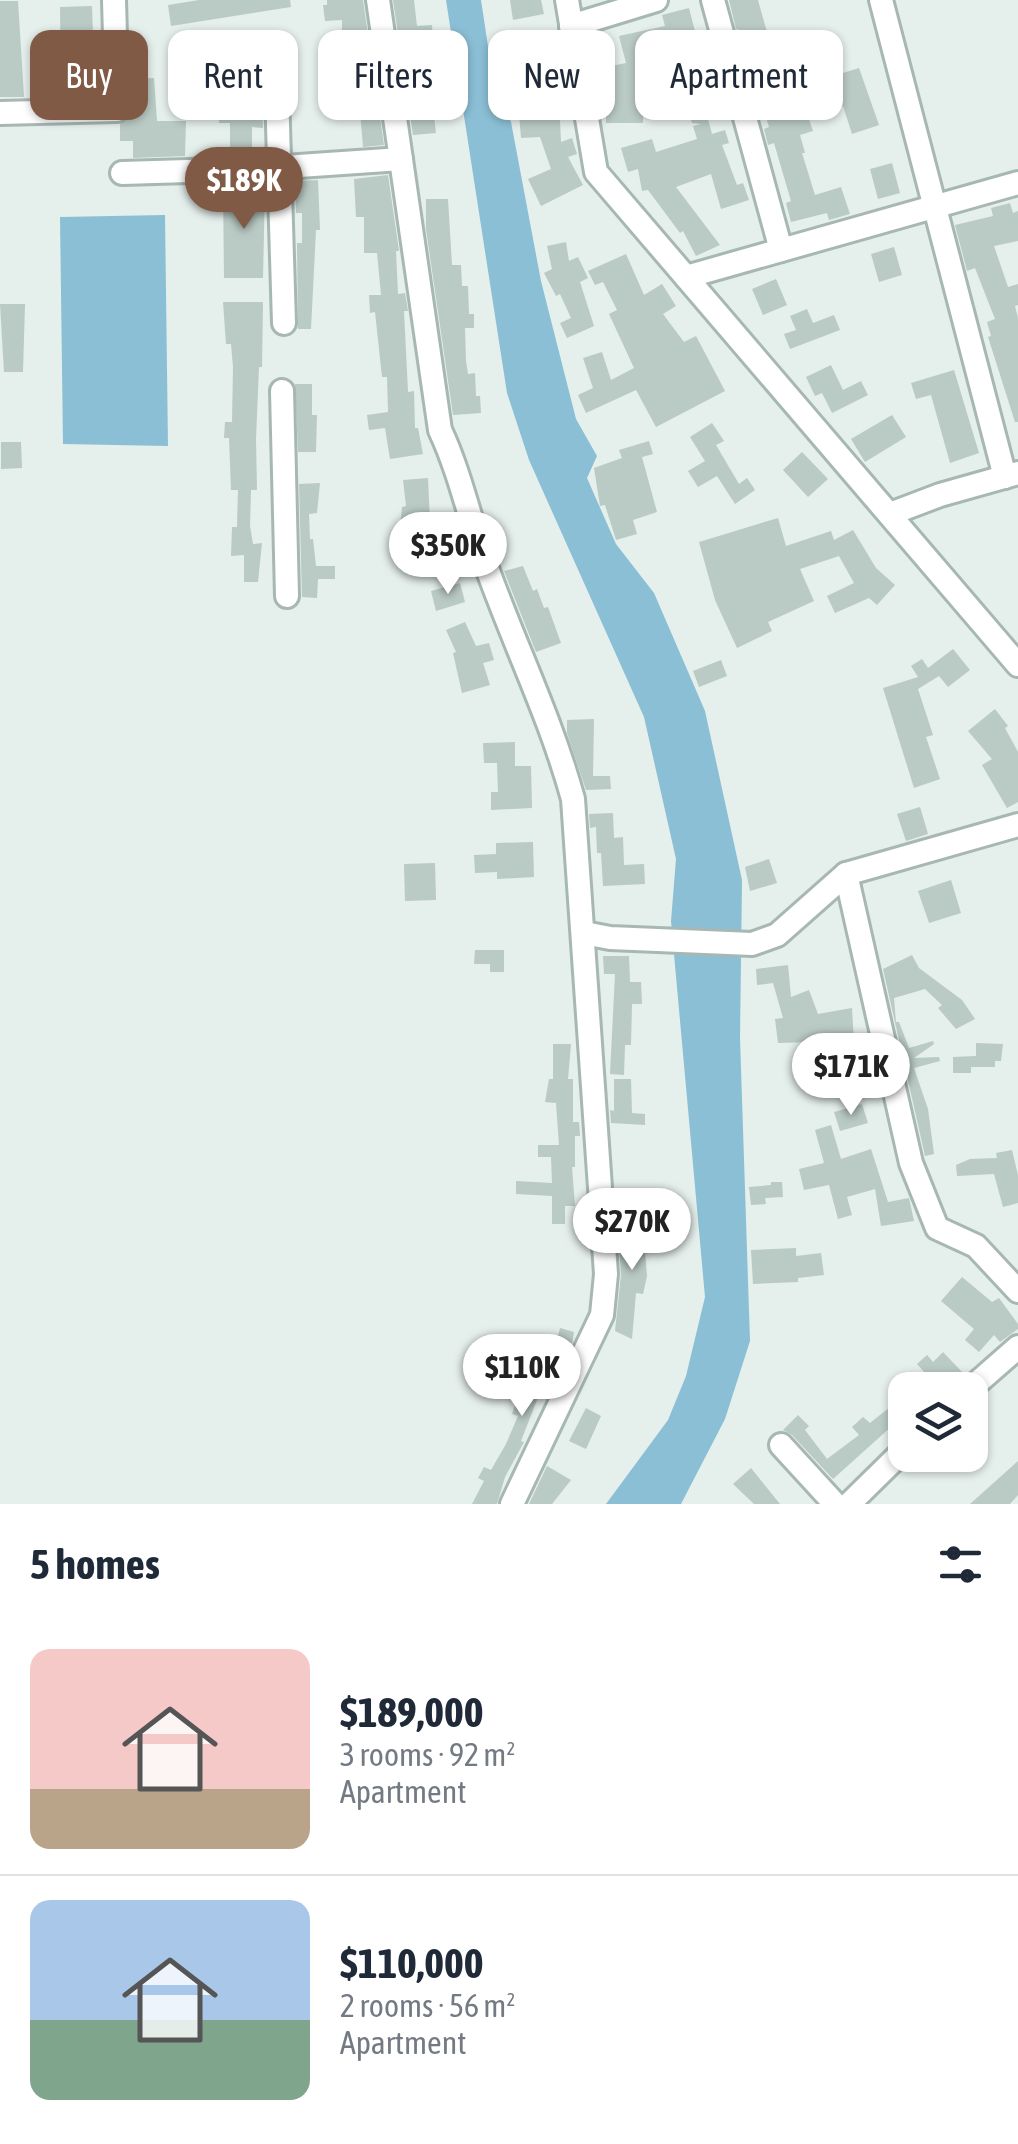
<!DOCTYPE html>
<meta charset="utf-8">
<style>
:root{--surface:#fff;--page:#f6f6f7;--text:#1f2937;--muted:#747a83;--line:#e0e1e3;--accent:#815a46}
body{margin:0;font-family:"Asap Condensed",sans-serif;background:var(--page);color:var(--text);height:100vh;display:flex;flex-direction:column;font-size:38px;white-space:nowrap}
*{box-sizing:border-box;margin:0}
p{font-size:32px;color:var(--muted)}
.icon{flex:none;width:55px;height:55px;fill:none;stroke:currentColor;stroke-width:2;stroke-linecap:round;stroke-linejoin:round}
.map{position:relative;height:1504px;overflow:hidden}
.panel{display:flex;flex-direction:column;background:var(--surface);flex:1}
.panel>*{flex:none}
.guide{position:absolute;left:30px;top:30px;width:960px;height:90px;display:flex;gap:20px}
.controls{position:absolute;left:888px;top:1372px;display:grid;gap:20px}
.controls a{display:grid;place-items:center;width:100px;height:100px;border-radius:20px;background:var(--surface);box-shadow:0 2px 8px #0004;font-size:50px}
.price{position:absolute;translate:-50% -85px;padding:0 22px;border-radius:35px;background:#fff;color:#222;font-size:32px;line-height:65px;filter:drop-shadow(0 2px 5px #0008)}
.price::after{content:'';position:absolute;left:50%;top:60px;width:30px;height:22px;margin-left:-15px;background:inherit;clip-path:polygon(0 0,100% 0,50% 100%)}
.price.on{background:var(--accent);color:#fff}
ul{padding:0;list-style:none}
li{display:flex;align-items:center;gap:30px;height:250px;padding:0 30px}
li+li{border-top:2px solid var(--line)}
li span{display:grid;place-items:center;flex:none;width:280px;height:200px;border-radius:20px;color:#555}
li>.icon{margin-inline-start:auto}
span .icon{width:120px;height:120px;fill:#fffc;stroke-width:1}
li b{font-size:42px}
h2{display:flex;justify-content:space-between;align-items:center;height:120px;padding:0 30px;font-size:42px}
.pill{padding:0 35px;border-radius:20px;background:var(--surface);box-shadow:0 2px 8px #0004;font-size:35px;line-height:90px}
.pill.on{background:var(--accent);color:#fff}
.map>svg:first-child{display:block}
.water{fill:#8bbfd5}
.building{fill:#bacac5}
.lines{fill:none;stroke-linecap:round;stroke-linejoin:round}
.minor-casing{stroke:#a7b8b4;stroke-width:28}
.minor{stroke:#fff;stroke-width:22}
</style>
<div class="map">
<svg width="1018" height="1504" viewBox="0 0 1018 1504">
<rect width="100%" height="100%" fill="#e5efeb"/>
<!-- water -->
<g class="water">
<path d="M 446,0 L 481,0 L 491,66 L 497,91 L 511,122 L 541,281 L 576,419 L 597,456 L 587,478 L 616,544 L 654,593 L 705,711 L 742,880 L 740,1038 L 750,1341 L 725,1419 L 681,1504 L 606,1504 L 668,1420 L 686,1376 L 705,1297 L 671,921 L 676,859 L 644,717 L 529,460 L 507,393 Z"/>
<path d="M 165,215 L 168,446 L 63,444 L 60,217 Z"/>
</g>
<!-- building -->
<g class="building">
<path d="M 199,0 L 290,0 L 291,7 L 171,26 L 168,5 Z"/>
<path d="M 327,0 L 363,0 L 384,145 L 363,147 L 359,100 L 355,101 L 352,83 L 354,53 L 342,54 L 342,20 L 325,21 L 323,5 L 327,5 Z"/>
<path d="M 393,0 L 414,0 L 417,26 L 432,25 L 433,39 L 423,40 L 424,84 L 430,83 L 436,133 L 413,135 Z"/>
<path d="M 510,0 L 541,0 L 544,14 L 513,20 Z"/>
<path d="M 729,0 L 758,0 L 775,61 L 798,54 L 805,78 L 790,83 L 800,118 L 808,116 L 813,131 L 800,135 L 805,153 L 802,153 L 815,195 L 841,187 L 850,214 L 829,220 L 827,213 L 791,222 L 786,203 L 791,201 L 774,143 L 768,145 L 764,129 L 769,127 L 749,63 L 746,49 L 751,48 L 746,32 L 736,29 Z"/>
<path d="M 0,1 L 18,1 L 24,97 L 0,97 Z"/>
<path d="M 92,6 L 93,35 L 80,35 L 82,81 L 93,81 L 93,96 L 61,96 L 60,7 Z"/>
<path d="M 689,8 L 698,43 L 648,55 L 644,42 L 643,123 L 606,123 L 606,92 L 602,93 L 597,69 L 626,63 L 619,36 L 665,26 L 662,15 Z"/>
<path d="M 522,33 L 524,42 L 553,36 L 563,84 L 560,85 L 564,98 L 559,100 L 561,142 L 572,138 L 577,154 L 568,157 L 583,185 L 541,206 L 528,179 L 551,169 L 540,137 L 521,138 L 519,114 L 533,113 L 524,84 L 500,88 L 491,39 Z"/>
<path d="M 694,66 L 712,134 L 725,130 L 729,143 L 722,145 L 737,185 L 743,183 L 749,200 L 721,209 L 711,174 L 676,187 L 720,245 L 696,256 L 683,231 L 680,233 L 648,190 L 642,191 L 638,169 L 628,172 L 621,148 L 652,139 L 656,152 L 697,139 L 693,126 L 701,124 L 692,123 L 688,109 L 668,116 L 655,78 Z"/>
<path d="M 859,68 L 879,125 L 852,134 L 843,106 L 839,108 L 830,77 Z"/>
<path d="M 154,78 L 157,121 L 186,121 L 185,156 L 133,158 L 133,141 L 120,141 L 120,124 L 130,118 L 132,111 L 131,79 Z"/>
<path d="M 262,105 L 263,128 L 252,127 L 252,149 L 230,149 L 230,123 L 219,123 L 219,106 Z"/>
<path d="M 892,163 L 900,193 L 878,199 L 870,169 Z"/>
<path d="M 388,175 L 399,251 L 396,251 L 398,294 L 405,293 L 408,311 L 404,311 L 408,392 L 414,391 L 415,428 L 418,428 L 423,454 L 390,459 L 385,428 L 369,430 L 367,415 L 388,412 L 387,377 L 382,377 L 375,312 L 370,313 L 369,295 L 381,295 L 377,253 L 364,253 L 364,217 L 356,217 L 354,179 Z"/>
<path d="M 318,180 L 320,230 L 316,230 L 311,329 L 298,329 L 297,243 L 302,243 L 302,213 L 296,213 L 295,181 Z"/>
<path d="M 223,187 L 265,187 L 263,278 L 224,278 Z"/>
<path d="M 426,199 L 448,199 L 452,265 L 461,265 L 462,286 L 468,286 L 469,314 L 474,314 L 474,328 L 465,328 L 466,361 L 468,374 L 475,373 L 476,396 L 480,396 L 481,413 L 453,415 L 426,229 Z"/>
<path d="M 1010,203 L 1013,213 L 1018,211 L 1018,241 L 994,246 L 1008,287 L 1018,284 L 1018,305 L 1015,306 L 1018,318 L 1018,422 L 1015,422 L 988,337 L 991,336 L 987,322 L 995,319 L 975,268 L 967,271 L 955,225 L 993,216 L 991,208 Z"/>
<path d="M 566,242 L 569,261 L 578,257 L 588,278 L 580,282 L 594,326 L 567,338 L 560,323 L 571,318 L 560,294 L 556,296 L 544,273 L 552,269 L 547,246 Z"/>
<path d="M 894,247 L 902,275 L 879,282 L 871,254 Z"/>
<path d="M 626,254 L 644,295 L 662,284 L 676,306 L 663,314 L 684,342 L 696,336 L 725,391 L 656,427 L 636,390 L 586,413 L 578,395 L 593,388 L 583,358 L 602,352 L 611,380 L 634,368 L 609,314 L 617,310 L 603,282 L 595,285 L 588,271 Z"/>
<path d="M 776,279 L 787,305 L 763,315 L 752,289 Z"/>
<path d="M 223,302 L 263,302 L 262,367 L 259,367 L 256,439 L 257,490 L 251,490 L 250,526 L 253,544 L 262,543 L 258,582 L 244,582 L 244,555 L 231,556 L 232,527 L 237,527 L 238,490 L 231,490 L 229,438 L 224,438 L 225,422 L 232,422 L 233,367 L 231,344 L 226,344 Z"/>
<path d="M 0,304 L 25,304 L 23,372 L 4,372 Z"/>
<path d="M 807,309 L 813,323 L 834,315 L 840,330 L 790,349 L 784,334 L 796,330 L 790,316 Z"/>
<path d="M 831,365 L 843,390 L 861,381 L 868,395 L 832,413 L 822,393 L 815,396 L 806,377 Z"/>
<path d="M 954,370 L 979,453 L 950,463 L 931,395 L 916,399 L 911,383 Z"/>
<path d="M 295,384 L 312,384 L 312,415 L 317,415 L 316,452 L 298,452 Z"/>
<path d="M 892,415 L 906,437 L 865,462 L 851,439 Z"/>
<path d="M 712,423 L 724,441 L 716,445 L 739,484 L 747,478 L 755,490 L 735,504 L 717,476 L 698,487 L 688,471 L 705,461 L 690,437 Z"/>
<path d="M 649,441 L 653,454 L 642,457 L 657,512 L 633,520 L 637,534 L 616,540 L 605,505 L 600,506 L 594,468 L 622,458 L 619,450 Z"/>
<path d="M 1,442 L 21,442 L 22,468 L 1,469 Z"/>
<path d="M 802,452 L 828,479 L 808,497 L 783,470 Z"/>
<path d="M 428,478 L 430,523 L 435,523 L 437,544 L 446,544 L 447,561 L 423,563 L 421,539 L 399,540 L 402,507 L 406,506 L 403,480 Z"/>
<path d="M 320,483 L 317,513 L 309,514 L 310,539 L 313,539 L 316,566 L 335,566 L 335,579 L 318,579 L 317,598 L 302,597 L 299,484 Z"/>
<path d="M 778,518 L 786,546 L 831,531 L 834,540 L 853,530 L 876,568 L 895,585 L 877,605 L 869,598 L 835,613 L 827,596 L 854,583 L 839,556 L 800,569 L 814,601 L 768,622 L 772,631 L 737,648 L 715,600 L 699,542 Z"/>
<path d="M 523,566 L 533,591 L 537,589 L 544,608 L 548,607 L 561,643 L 536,652 L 504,571 Z"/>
<path d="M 460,583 L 465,602 L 436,611 L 431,591 Z"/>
<path d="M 465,622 L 476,646 L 489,643 L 494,660 L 483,663 L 490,685 L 462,693 L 453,653 L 456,652 L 446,630 Z"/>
<path d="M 953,649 L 970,670 L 948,687 L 939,676 L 918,689 L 933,735 L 926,737 L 940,779 L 914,788 L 883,688 L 918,677 L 911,666 L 922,659 L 928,668 Z"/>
<path d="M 721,660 L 727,676 L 699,687 L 693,671 Z"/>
<path d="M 995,709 L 1008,726 L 1005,728 L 1018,752 L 1018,802 L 1007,808 L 982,765 L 992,759 L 968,731 Z"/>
<path d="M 594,719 L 593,776 L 610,776 L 611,789 L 586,790 L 567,733 L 567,720 Z"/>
<path d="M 515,742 L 515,766 L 531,766 L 532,808 L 491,810 L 491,792 L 498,792 L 497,763 L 484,763 L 483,743 Z"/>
<path d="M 920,807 L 928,834 L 906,841 L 897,814 Z"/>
<path d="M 613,813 L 614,838 L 623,837 L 624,865 L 644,864 L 645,884 L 603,886 L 601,853 L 597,853 L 596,827 L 590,828 L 589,814 Z"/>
<path d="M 533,842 L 534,877 L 497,879 L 497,872 L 475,873 L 474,855 L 496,854 L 496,843 Z"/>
<path d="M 769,859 L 777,883 L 750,891 L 745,867 Z"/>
<path d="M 435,863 L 436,900 L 405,901 L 404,864 Z"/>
<path d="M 951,880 L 961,913 L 929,923 L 918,891 Z"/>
<path d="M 475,950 L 504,950 L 504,972 L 490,972 L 490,964 L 474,964 Z"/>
<path d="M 912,955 L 919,968 L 962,1000 L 975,1019 L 956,1029 L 938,1008 L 942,1005 L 925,989 L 894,998 L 896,1022 L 899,1022 L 909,1048 L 933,1041 L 934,1044 L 914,1058 L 939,1057 L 940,1061 L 914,1068 L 928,1109 L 934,1154 L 925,1156 L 883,969 Z"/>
<path d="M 603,956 L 629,956 L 630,982 L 641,982 L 642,1004 L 632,1004 L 631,1045 L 625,1045 L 624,1075 L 610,1074 L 615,974 L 604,974 Z"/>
<path d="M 788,965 L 791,997 L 809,990 L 818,1014 L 852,1008 L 855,1061 L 863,1059 L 866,1075 L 839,1081 L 838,1073 L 814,1074 L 813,1042 L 778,1043 L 775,1019 L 783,1018 L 773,983 L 757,985 L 756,969 Z"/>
<path d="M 976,1043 L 1003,1044 L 1001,1061 L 995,1061 L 995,1067 L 971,1067 L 971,1073 L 953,1073 L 953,1057 L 976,1056 Z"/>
<path d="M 553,1044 L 571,1044 L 568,1079 L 573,1079 L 573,1122 L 579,1122 L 580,1136 L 575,1136 L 575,1167 L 572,1167 L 575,1206 L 565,1206 L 565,1224 L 552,1224 L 552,1196 L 516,1194 L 516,1181 L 552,1183 L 551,1157 L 538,1157 L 538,1145 L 559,1145 L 556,1103 L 545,1102 L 549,1079 L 553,1079 Z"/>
<path d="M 614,1079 L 631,1079 L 632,1113 L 645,1114 L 645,1125 L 611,1123 L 610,1110 L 614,1111 Z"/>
<path d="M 862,1104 L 868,1123 L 840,1131 L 834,1112 Z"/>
<path d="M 831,1125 L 841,1159 L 871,1149 L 888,1202 L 909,1198 L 914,1221 L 881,1226 L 875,1189 L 847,1197 L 852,1215 L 838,1219 L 829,1185 L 804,1190 L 799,1169 L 824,1163 L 815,1130 Z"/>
<path d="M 1012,1150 L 1018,1175 L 1018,1203 L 1003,1207 L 994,1174 L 957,1176 L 956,1165 L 970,1159 L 997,1158 L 996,1153 Z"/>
<path d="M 771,1182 L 782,1182 L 783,1197 L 765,1198 L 766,1204 L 751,1205 L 749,1187 L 771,1185 Z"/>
<path d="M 633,1208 L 651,1211 L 650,1225 L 643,1225 L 647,1276 L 643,1294 L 636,1293 L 632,1339 L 615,1331 L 621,1275 L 619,1246 L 632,1245 Z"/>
<path d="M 796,1248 L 796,1256 L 821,1253 L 824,1275 L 798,1278 L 798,1282 L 753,1284 L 751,1250 Z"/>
<path d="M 962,1277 L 992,1302 L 999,1298 L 1018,1324 L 1018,1329 L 1000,1342 L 994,1335 L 979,1352 L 965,1340 L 974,1329 L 941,1301 Z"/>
<path d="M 560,1328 L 574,1332 L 572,1344 L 568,1352 L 561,1351 L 544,1382 L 521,1441 L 524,1442 L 505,1477 L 497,1504 L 472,1504 L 484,1481 L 478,1478 L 484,1467 L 491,1470 L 506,1444 L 518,1416 L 512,1414 L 525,1377 L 530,1379 L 551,1336 L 557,1339 Z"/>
<path d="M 943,1352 L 963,1373 L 945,1390 L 910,1390 L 926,1374 L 917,1364 L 927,1355 L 933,1362 Z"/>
<path d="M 905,1395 L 905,1434 L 900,1435 L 892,1426 L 833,1479 L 792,1435 L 783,1430 L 798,1415 L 809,1426 L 805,1430 L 827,1459 L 859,1435 L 852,1427 L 863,1417 L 870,1423 Z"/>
<path d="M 586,1408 L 601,1416 L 586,1449 L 569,1441 Z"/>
<path d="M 1018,1461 L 1018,1495 L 1010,1504 L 970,1504 Z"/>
<path d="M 547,1466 L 571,1480 L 552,1504 L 529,1504 Z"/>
<path d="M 751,1468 L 780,1504 L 754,1504 L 733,1484 Z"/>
</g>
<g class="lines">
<!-- minor casing -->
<g class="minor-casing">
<g id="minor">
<path d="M 378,0 L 440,430 C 461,475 470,522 487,568 C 515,646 551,719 573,799 L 606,1274 L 602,1315 L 512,1504"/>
<path d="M 567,0 L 596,172 L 1018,665"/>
<path d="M 713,0 L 781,250"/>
<path d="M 881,0 L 1005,477"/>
<path d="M 571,26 L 656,0"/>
<path d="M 277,93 L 284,323"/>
<path d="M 0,113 L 117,110 L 114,0"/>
<path d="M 122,173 L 255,169 L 401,159"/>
<path d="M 686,277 L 1018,183"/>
<path d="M 282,391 L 287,596"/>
<path d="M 890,514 L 940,495 L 1018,473"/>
<path d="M 846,874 L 911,1163 L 937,1228 L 976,1246 L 1018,1291"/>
<path d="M 584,933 L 610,938 L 752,944 L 777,935 L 846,874 L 1018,825"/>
<path d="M 969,1390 L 1018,1347"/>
<path d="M 781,1445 L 835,1504"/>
<path d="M 849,1504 L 905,1449"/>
</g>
</g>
<!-- minor -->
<use href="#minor" class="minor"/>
</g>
</svg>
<div class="controls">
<a><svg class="icon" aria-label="layers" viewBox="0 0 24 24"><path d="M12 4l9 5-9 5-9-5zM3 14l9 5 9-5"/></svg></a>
</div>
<b class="price on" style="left:244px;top:232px">$189K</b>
<b class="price" style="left:448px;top:597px">$350K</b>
<b class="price" style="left:851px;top:1118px">$171K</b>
<b class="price" style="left:632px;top:1273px">$270K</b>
<b class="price" style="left:522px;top:1419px">$110K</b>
<div class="guide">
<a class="pill on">Buy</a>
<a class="pill">Rent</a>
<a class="pill">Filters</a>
<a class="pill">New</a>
<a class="pill">Apartment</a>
</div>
</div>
<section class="panel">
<h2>5 homes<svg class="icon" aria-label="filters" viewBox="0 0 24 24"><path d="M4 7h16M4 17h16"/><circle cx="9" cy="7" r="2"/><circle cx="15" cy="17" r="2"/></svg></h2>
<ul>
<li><span style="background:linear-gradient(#f6c9c9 70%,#b9a48a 0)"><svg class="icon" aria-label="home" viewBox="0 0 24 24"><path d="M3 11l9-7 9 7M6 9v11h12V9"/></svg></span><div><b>$189,000</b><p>3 rooms · 92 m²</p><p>Apartment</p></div></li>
<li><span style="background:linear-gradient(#a9c7e8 60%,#7fa58c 0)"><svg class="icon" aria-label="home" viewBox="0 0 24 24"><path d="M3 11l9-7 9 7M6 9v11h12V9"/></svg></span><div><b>$110,000</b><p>2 rooms · 56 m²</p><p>Apartment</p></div></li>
</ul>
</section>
